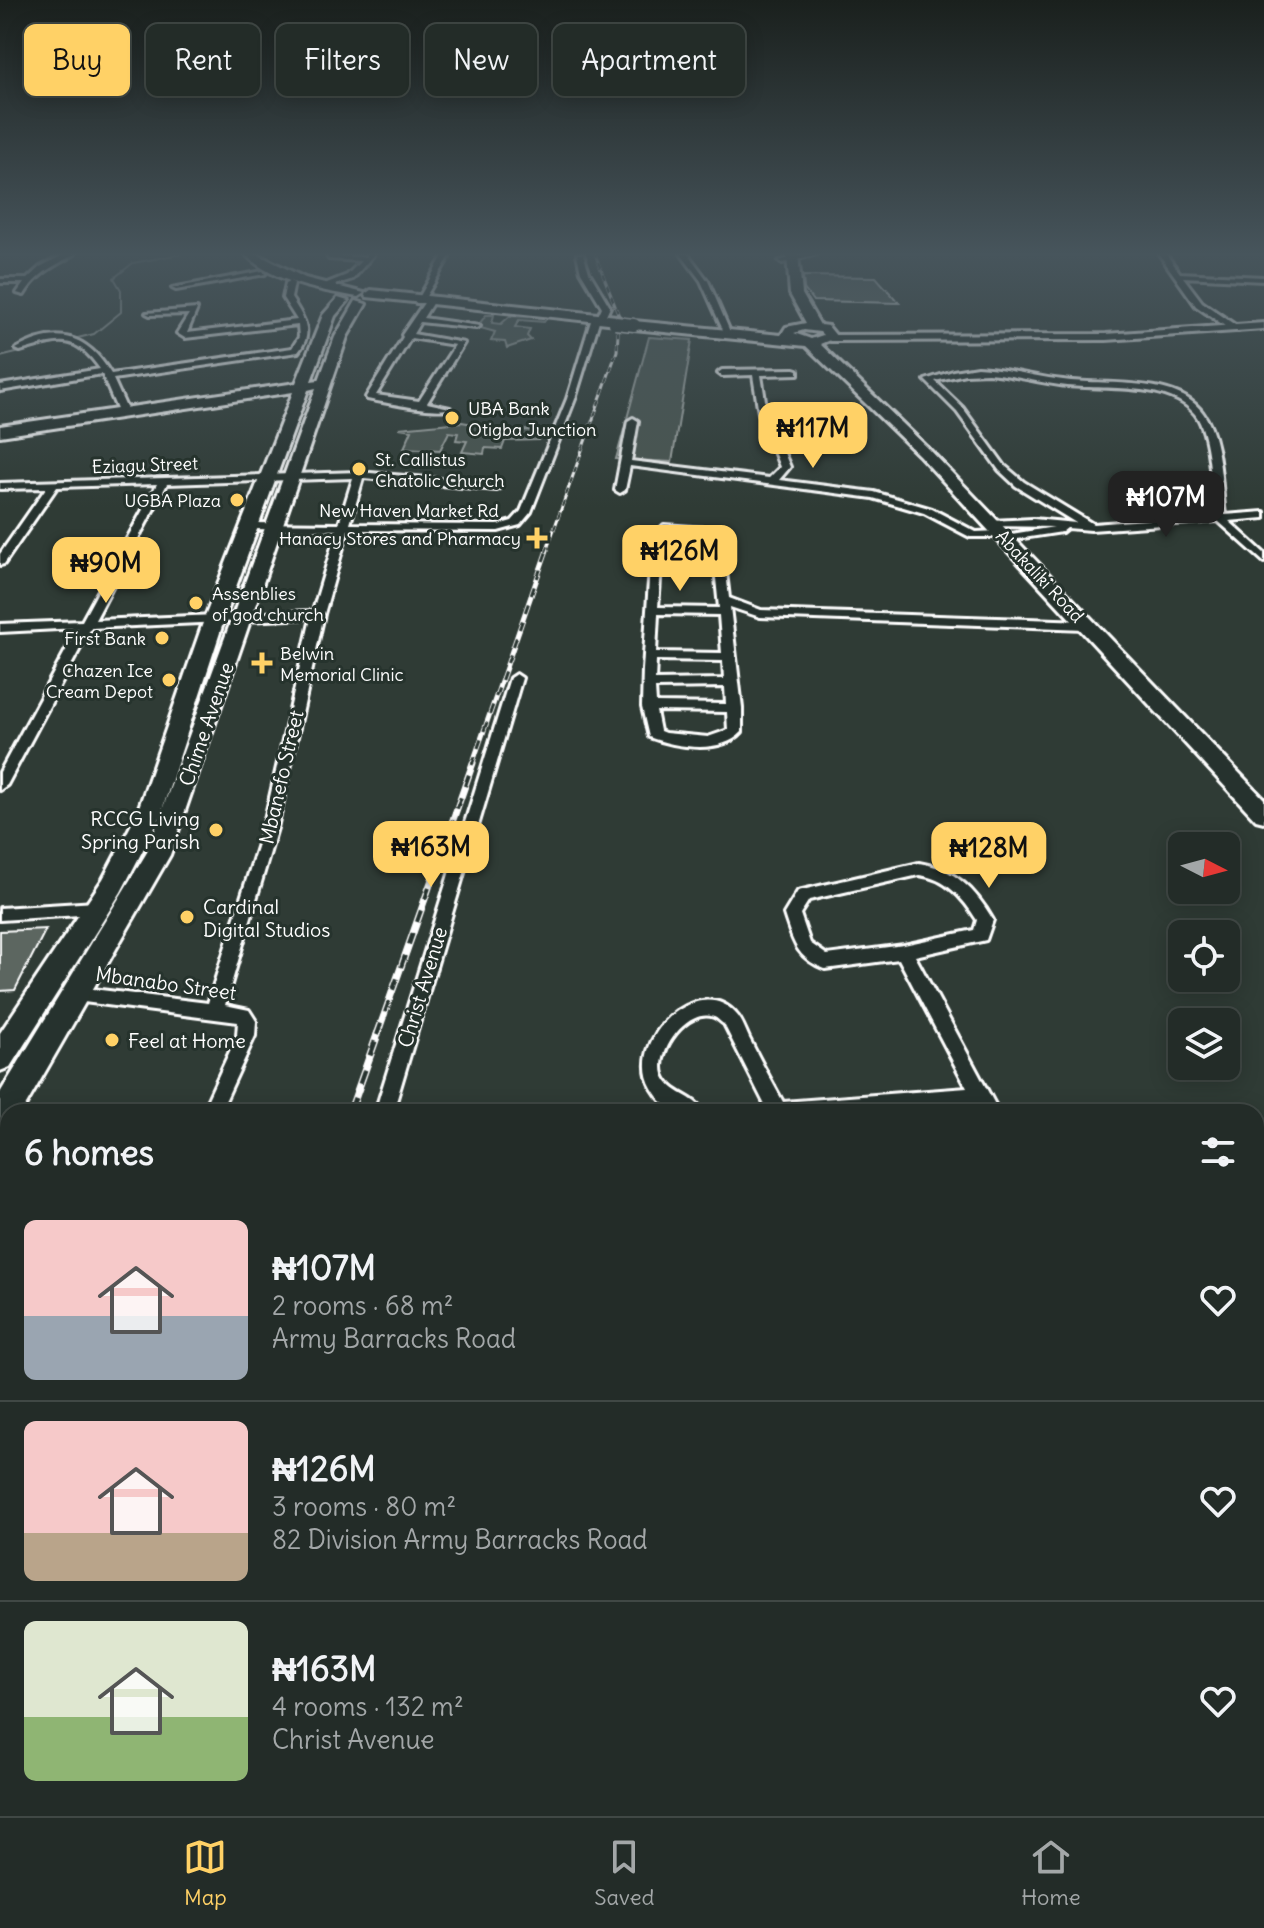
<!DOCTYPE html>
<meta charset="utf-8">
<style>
:root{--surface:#232c28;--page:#2f3834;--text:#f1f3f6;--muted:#a3a7a8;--line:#404845;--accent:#ffd166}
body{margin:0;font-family:Delius,sans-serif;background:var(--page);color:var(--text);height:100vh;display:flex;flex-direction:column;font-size:30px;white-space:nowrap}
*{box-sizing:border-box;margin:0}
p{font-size:26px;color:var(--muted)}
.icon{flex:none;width:44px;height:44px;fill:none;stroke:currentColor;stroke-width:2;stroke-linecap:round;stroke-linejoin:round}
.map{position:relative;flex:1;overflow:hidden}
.drawer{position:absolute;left:0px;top:1104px;width:1264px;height:712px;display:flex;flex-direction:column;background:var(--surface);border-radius:24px 24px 0 0;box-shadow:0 4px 20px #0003,0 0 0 2px var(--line)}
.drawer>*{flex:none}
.top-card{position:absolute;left:24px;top:24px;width:800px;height:72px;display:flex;gap:16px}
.needle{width:52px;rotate:96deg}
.fabs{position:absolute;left:1168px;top:832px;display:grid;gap:16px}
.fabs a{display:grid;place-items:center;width:72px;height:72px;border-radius:12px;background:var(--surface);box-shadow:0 4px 20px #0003,0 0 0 2px var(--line);font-size:40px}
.price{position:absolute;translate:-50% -68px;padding:0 18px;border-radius:16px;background:var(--accent);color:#111;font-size:26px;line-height:52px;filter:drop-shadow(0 2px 4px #0008)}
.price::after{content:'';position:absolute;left:50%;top:48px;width:24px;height:18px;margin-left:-12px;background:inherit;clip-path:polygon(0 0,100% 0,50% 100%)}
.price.selected{background:#222;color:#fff}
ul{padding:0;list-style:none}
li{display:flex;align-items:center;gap:24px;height:200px;padding:0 24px}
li+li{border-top:2px solid var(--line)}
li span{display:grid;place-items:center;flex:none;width:224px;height:160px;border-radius:12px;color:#555}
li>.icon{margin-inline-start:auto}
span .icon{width:96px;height:96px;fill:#fffc;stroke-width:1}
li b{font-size:34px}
h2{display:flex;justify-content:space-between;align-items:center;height:96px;padding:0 24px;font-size:34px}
.pill{padding:0 28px;border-radius:12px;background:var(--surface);box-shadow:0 4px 20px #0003,0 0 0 2px var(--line);font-size:28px;line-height:72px}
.pill.selected{background:var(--accent);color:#111}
.tab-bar{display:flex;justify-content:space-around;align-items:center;height:112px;border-top:2px solid var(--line);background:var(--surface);font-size:22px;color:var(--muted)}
.tab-bar a{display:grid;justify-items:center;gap:4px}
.tab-bar .selected{color:var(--accent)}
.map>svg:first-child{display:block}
.green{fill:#4a544f;stroke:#a4aaa7;stroke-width:2}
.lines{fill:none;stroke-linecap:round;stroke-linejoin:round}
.stream{stroke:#a9afac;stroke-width:2}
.building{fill:#5b6661;stroke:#fff;stroke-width:2}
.minor-casing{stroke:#fff;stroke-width:6}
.tertiary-casing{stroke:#fff;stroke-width:6}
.primary-casing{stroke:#fff;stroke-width:6}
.minor{fill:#26332d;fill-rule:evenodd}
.tertiary{fill:#26332d;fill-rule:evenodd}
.primary{fill:#26332d;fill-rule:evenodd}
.rail-far4-casing{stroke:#fff;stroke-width:3}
.rail-far3-casing{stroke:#fff;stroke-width:5}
.rail-far2-casing{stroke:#fff;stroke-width:7}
.rail-far1-casing{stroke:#fff;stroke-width:8}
.rail-casing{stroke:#fff;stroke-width:9}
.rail-far4{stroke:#26332d;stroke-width:2;stroke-dasharray:6;stroke-linecap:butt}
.rail-far3{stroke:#26332d;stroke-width:3;stroke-dasharray:9;stroke-linecap:butt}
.rail-far2{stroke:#26332d;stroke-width:4;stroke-dasharray:12;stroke-linecap:butt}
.rail-far1{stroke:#26332d;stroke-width:5;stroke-dasharray:15;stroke-linecap:butt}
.rail{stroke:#26332d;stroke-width:6;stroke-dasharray:19;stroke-linecap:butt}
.primary-bridge-casing{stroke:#fff;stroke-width:15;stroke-linecap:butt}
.primary-bridge{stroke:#26332d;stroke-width:12}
.poi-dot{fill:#ffd166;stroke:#26332d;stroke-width:3}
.labels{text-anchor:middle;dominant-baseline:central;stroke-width:6;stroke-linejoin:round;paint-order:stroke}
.far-poi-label{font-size:18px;fill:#fff;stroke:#26332d;text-anchor:start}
.far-street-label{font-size:18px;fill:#fff;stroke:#26332d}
.street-label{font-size:20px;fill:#fff;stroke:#26332d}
.poi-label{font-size:20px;fill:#fff;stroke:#26332d;text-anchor:start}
</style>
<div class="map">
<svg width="1264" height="1816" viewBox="0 0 1264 1816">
<rect width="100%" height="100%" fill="#2f3b35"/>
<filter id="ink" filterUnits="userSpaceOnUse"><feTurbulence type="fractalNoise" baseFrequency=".0125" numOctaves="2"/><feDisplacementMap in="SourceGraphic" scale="16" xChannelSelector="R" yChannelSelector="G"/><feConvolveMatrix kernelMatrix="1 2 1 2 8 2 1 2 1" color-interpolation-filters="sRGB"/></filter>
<g filter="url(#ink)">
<!-- green -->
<g class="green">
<path d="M 486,315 L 494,315 L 492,323 L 501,324 L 510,316 L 547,318 L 544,322 L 519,320 L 515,327 L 530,329 L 527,336 L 531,340 L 507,348 L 505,342 L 491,341 L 495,332 L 477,327 Z"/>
<path d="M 649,337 L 692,340 L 672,462 L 616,459 Z"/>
<path d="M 462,422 L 483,426 L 486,433 L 528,430 L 542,433 L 539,440 L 505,441 L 502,449 L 485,448 L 484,454 L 462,452 L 467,441 L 456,440 L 458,433 L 449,432 L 440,450 L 404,448 L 412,430 L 399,428 Z"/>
</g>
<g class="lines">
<!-- stream -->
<path class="stream" d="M 0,357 L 94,334 L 121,312 L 121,290 L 114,278 L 133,263 L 181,254"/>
</g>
<!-- building -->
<g class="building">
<path d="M 803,276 L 876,277 L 899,303 L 813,301 L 804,289 Z"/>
<path d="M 46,929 L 15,990 L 0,991 L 0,931 Z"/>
</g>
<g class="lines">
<!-- minor casing -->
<g class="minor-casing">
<g id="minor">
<path d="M 65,254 L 75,254 C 54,266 37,273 24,295 L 17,293 L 24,283 L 0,283 L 0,279 L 27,279 L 40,267 Z"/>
<path d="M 367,254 L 374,254 L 353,279 L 322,289 L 322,285 L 347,275 L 361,261 L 329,259 L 327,256 L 365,257 Z"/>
<path d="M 444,254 L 451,254 L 422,303 L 416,303 Z"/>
<path d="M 577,254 L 583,254 L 589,272 L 610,307 L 604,320 L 597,318 L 602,307 L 581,272 Z"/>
<path d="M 681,254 L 688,254 L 708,281 L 731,334 L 724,332 L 701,281 Z"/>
<path d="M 804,254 L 817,254 L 782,263 L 779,261 Z"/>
<path d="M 1159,254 L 1166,254 L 1180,273 L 1264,277 L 1264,281 L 1183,277 L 1202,302 L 1238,327 L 1238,331 L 1232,331 L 1196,306 Z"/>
<path d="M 263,271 L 265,274 L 176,290 L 172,288 Z"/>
<path d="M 290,281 L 294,283 L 291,298 C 303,317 315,332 298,352 L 113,379 L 129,414 L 124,417 L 119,414 L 102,374 L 0,391 L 0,385 L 100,369 C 74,332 58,340 20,351 L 16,349 C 57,326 87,334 111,374 L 292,348 L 299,337 L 298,325 L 185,338 L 177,333 L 189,314 L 150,315 L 146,313 L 197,309 L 187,333 L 297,320 L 283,298 L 286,283 Z"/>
<path d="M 426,300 L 433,302 L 423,318 L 480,326 L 476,328 L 420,322 L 413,334 L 464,343 L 427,403 L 450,408 C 438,414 384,402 367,399 L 366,397 L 403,337 L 402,335 ZM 411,338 L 455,345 L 419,401 L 376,395 Z"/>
<path d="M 595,319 L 599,321 L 575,399 L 531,512 L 520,525 L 498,531 L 348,530 L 324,614 L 277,828 L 225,1005 L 249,1010 L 256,1021 L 255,1036 L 220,1112 L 202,1112 L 237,1036 L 238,1022 L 76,1001 L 70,999 L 67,994 L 70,989 L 76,987 L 208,1003 L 263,828 L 311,618 L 91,628 L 7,785 L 0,790 L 0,772 L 78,628 L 0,632 L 0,624 L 82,621 L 157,484 L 57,487 L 4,564 L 0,565 L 0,554 L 46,488 L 0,489 L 0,483 L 359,472 L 497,484 L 502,487 L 497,490 L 363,478 L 350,524 L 498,525 L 512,521 L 521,511 L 567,399 L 591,321 ZM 353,478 L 339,524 L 249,523 L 244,526 L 249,529 L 337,530 L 313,611 L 95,620 L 167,484 Z"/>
<path d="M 977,367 C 1006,368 1034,377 1063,380 C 1103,386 1177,375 1203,413 C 1221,437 1221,485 1225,515 L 1264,512 L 1264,518 L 1229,521 L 1264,553 L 1264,562 L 1218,521 L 1091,530 L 1067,528 L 1062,532 L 1004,541 L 999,537 L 970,537 L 924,513 L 873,498 L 630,466 L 625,490 L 620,493 L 615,490 L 628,421 L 633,418 L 638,421 L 631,461 L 769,478 L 780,467 L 759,413 L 753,375 L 722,376 L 718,373 L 722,370 L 795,369 L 798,370 L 798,374 L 761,375 L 767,413 L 790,467 L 779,480 L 874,492 L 932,509 L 976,532 L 1000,531 L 1005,535 L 1054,527 L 987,526 L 987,522 L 991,521 L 1033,519 L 1076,523 L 1016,486 L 999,470 L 957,412 L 925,380 L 953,371 ZM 988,373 C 1012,375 1036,382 1060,385 C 1099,391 1168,380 1195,414 C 1211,434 1211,489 1214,515 L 1093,524 L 1024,482 L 1005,466 L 963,408 L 935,381 L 965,374 Z"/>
<path d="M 664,525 L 721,529 L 729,598 L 761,610 L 1085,621 L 1091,625 L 1085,629 L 760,617 L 730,607 L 742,708 L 742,732 C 721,755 675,747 649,737 L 642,707 L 643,670 L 652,536 ZM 667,531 L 712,534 L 713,543 L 662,542 ZM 662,548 L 713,549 L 714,562 L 661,561 ZM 661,567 L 715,568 L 719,608 L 658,607 ZM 658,614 L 719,615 L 722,653 L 656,652 ZM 656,660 L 723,661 L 724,679 L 655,680 ZM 725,687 L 726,704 L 656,703 L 655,688 ZM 656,711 L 727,712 L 728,730 L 708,737 L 665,733 L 660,731 Z"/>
<path d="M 516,674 L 522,678 L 393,1112 L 375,1112 L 510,678 Z"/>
<path d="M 919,863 C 954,868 976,890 993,920 L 986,940 L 915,956 L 999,1112 L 980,1112 L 976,1104 L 875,1112 L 759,1112 L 765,1105 L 724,1024 C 720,1022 718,1018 714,1017 C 688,1007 656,1051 663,1074 C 670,1095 696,1095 703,1112 C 678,1112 666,1112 652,1088 C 624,1040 700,971 736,1014 C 743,1021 746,1033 751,1042 C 761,1062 772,1082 783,1102 L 967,1088 L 899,959 L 825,969 C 796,958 793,941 784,914 L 798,891 ZM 919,875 C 946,878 963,898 977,920 L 974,930 L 904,945 L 827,955 L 810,943 L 800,914 L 809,900 Z"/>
<path d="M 96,902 L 102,904 L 104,908 L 102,912 L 96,914 L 0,920 L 0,908 Z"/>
<path d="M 1264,1126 L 1264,1144 L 1256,1146 L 1256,1128 Z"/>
<path d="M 0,1368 L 8,1370 L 8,1392 L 0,1390 Z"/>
<path d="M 1256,1500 L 1264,1503 L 1264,1536 L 1256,1533 Z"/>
<path d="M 8,1539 L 8,1578 L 0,1582 L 0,1543 Z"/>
<path d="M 1264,1658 L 1264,1684 L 1256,1686 L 1256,1660 Z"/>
<path d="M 124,1808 L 153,1808 L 150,1816 L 121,1816 Z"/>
</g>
</g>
<!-- tertiary casing -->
<g class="tertiary-casing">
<path id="tertiary" d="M 1264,323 L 1264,329 L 1106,340 L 830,341 L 825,338 L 830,335 L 1106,334 Z"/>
</g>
<!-- primary casing -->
<g class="primary-casing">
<g id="primary">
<path d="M 245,254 L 257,254 L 305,278 L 364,293 L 358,297 C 319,290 274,283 245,254 Z"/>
<path d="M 787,254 L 798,254 L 802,294 L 820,325 L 828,326 L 837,337 L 820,344 L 929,449 L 1264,799 L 1264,822 L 1256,820 L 919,455 L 806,346 L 634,329 L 628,325 L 634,321 L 781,335 L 786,327 L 806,323 L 790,294 ZM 804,330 L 820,332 L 823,335 L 811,339 L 794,333 Z"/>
<path d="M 371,290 L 617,316 L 623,320 L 617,324 L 367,297 L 365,294 Z"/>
<path d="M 338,298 L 348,301 L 335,316 L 311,381 L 319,380 L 335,337 L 356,301 L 366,304 L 347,337 L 170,855 L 22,1112 L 8,1112 L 8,1132 L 0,1135 L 0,1093 L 146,854 L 160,817 L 121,892 L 10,1067 L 0,1071 L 0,1033 L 103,879 L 136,816 L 205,617 L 293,392 L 0,436 L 0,426 L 296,383 L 323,315 ZM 316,388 L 161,813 L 225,617 L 308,390 Z"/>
</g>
</g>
<!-- minor -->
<use href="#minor" class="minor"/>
<!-- tertiary -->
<use href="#tertiary" class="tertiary"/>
<!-- primary -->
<use href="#primary" class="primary"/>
<!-- rail-far4 casing -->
<g class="rail-far4-casing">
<path id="rail-far4" d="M 546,552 L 617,351 L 619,316 L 595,254"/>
</g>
<!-- rail-far3 casing -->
<g class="rail-far3-casing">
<path id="rail-far3" d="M 472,765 L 547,550"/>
</g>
<!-- rail-far2 casing -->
<g class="rail-far2-casing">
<path id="rail-far2" d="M 377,1035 L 473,763"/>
</g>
<!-- rail-far1 casing -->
<g class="rail-far1-casing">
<path id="rail-far1" d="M 350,1112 L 378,1033"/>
</g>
<!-- rail casing -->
<g class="rail-casing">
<path id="rail" d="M 97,1816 L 100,1808"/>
</g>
<!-- rail-far4 -->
<use href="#rail-far4" class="rail-far4"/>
<!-- rail-far3 -->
<use href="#rail-far3" class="rail-far3"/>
<!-- rail-far2 -->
<use href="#rail-far2" class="rail-far2"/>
<!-- rail-far1 -->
<use href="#rail-far1" class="rail-far1"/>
<!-- rail -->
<use href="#rail" class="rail"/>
<!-- primary-bridge casing -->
<g class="primary-bridge-casing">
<path id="primary-bridge" d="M 615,323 L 634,325"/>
</g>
<!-- primary-bridge -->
<use href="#primary-bridge" class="primary-bridge"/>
</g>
</g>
<!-- sky -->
<linearGradient id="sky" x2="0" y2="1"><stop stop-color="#1a201d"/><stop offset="0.5" stop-color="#47555c"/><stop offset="1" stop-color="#47555c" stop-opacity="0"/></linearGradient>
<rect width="1264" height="508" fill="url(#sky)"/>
<!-- markers -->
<g class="poi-dot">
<circle cx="452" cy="418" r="8"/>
<circle cx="359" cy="469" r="8"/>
<circle cx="237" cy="500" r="8"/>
<path d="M533 526h8v8h8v8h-8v8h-8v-8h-8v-8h8z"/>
<circle cx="196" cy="603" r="8"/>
<circle cx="162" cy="638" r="8"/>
<path d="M258 651h8v8h8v8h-8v8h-8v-8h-8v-8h8z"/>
<circle cx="169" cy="680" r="8"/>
<circle cx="216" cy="830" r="8"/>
<circle cx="187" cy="917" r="8"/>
<circle cx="112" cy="1040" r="8"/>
</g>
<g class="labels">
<!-- far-poi labels -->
<g class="far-poi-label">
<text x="468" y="408">UBA Bank<tspan x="468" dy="21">Otigba Junction</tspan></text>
<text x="375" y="459">St. Callistus<tspan x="375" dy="21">Chatolic Church</tspan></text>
<text x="221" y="500" text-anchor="end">UGBA Plaza</text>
<text x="521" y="538" text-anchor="end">Hanacy Stores and Pharmacy</text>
<text x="212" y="593">Assenblies<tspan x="212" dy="21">of god church</tspan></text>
<text x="146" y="638" text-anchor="end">First Bank</text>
<text x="280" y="653">Belwin<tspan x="280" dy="21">Memorial Clinic</tspan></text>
<text x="153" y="670" text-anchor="end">Chazen Ice<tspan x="153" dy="21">Cream Depot</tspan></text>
</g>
<!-- far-street labels -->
<g class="far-street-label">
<text transform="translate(145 465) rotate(-2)">Eziagu Street</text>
<text x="409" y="510">New Haven Market Rd</text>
<text transform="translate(1040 576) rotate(47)">Abakaliki Road</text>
</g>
<!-- street labels -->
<g class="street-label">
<text transform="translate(206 724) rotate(-71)">Chime Avenue</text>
<text transform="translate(281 777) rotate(-77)">Mbanefo Street</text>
<text transform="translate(166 983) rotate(8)">Mbanabo Street</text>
<text transform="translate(422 987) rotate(-73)">Christ Avenue</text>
</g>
<!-- poi labels -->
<g class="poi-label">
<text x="200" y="818" text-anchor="end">RCCG Living<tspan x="200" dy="23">Spring Parish</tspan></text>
<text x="203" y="906">Cardinal<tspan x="203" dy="23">Digital Studios</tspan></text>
<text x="128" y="1040">Feel at Home</text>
</g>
</g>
</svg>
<div class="fabs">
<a><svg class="needle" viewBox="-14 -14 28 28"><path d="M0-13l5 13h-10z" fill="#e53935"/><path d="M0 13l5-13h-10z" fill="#a3a7a8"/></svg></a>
<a><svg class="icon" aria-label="locate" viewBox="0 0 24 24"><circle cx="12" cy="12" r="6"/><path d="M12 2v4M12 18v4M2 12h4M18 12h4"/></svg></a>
<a><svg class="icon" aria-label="layers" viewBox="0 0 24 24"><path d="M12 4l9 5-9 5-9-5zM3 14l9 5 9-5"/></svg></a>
</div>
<b class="price" style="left:813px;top:470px">₦117M</b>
<b class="price selected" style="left:1166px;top:539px">₦107M</b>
<b class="price" style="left:680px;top:593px">₦126M</b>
<b class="price" style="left:106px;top:605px">₦90M</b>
<b class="price" style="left:431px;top:889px">₦163M</b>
<b class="price" style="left:989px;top:890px">₦128M</b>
<div class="top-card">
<a class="pill selected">Buy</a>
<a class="pill">Rent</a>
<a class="pill">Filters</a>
<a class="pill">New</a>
<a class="pill">Apartment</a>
</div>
<section class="drawer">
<h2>6 homes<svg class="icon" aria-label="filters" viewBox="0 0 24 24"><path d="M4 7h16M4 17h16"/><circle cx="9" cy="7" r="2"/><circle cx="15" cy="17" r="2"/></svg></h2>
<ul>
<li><span style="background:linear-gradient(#f6c9c9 60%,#9aa5b1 0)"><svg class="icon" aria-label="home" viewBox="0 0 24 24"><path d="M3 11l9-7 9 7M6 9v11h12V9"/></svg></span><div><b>₦107M</b><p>2 rooms · 68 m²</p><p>Army Barracks Road</p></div><svg class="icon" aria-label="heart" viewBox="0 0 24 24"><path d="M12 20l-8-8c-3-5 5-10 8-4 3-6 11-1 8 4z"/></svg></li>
<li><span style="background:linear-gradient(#f6c9c9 70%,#b9a48a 0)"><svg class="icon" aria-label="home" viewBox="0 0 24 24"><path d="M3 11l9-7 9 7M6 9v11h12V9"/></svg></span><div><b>₦126M</b><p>3 rooms · 80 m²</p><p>82 Division Army Barracks Road</p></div><svg class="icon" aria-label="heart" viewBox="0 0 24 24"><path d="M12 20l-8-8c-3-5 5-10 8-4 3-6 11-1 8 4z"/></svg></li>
<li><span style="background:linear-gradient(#dfe7d0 60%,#8fb573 0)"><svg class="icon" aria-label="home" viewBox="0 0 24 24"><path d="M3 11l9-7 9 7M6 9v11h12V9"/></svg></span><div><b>₦163M</b><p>4 rooms · 132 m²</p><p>Christ Avenue</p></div><svg class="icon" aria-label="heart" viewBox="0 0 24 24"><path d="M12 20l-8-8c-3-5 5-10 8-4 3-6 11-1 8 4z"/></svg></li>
</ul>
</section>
</div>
<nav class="tab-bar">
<a class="selected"><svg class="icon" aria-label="map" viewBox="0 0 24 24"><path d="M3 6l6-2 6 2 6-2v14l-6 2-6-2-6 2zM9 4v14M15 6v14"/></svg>Map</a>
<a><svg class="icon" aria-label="saved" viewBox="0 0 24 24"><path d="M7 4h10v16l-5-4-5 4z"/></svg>Saved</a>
<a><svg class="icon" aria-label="home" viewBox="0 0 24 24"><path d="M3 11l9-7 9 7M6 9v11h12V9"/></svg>Home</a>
</nav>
